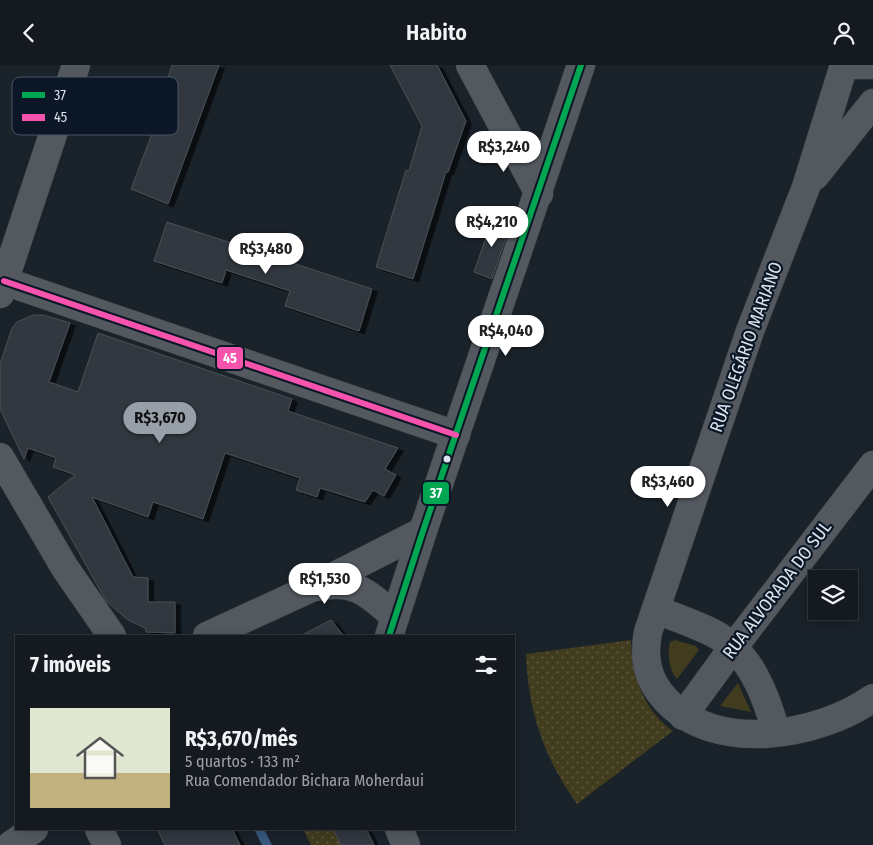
<!DOCTYPE html>
<html lang="pt">
<meta charset="utf-8">
<style>
:root{--surface:#141a20;--page:#21272d;--text:#f1f3f6;--muted:#9da1a5;--line:#33383e;--accent:#979fa9}
body{margin:0;font-family:"Fira Sans Condensed",sans-serif;background:var(--page);color:var(--text);height:100vh;display:flex;flex-direction:column;font-size:19px;white-space:nowrap}
*{box-sizing:border-box;margin:0}
p{font-size:16px;color:var(--muted)}
.icon{flex:none;width:28px;height:28px;fill:none;stroke:currentColor;stroke-width:2;stroke-linecap:round;stroke-linejoin:round}
.map{position:relative;flex:1;overflow:hidden}
.drawer{position:absolute;left:15px;top:570px;width:500px;height:195px;display:flex;flex-direction:column;background:var(--surface);border-radius:0px;box-shadow:0 2px 12px #0003,0 0 0 1px var(--line)}
.drawer>*{flex:none}
.fabs{position:absolute;left:808px;top:505px;display:grid;gap:10px}
.fabs a{display:grid;place-items:center;width:50px;height:50px;border-radius:0px;background:var(--surface);box-shadow:0 2px 12px #0003,0 0 0 1px var(--line);font-size:25px}
.price{position:absolute;translate:-50% -42px;padding:0 11px;border-radius:18px;background:#fff;color:#222;font-size:16px;line-height:32px;filter:drop-shadow(0 1px 2px #0008)}
.price::after{content:'';position:absolute;left:50%;top:30px;width:15px;height:11px;margin-left:-8px;background:inherit;clip-path:polygon(0 0,100% 0,50% 100%)}
.price.selected{background:var(--accent);color:#111}
ul{padding:0;list-style:none}
li{display:flex;align-items:center;gap:15px;height:125px;padding:0 15px}
li+li{border-top:1px solid var(--line)}
li span{display:grid;place-items:center;flex:none;width:140px;height:100px;border-radius:0px;color:#555}
li>.icon{margin-inline-start:auto}
span .icon{width:60px;height:60px;fill:#fffc;stroke-width:1}
li b{font-size:21px}
h2{display:flex;justify-content:space-between;align-items:center;height:60px;padding:0 15px;font-size:21px}
header{display:flex;justify-content:space-between;align-items:center;height:65px;padding:0 15px;background:var(--surface);font-size:22px;font-weight:600}
.map>svg:first-child{display:block}
.grass{fill:url(#grass-dots)}
.park{fill:#413c1e}
.water{fill:#38587f}
.building{fill:#333940;stroke:#495057;filter:url(#shadow)}
.lines{fill:none;stroke-linecap:round;stroke-linejoin:round}
.minor-casing{stroke:#393f46;stroke-width:29}
.minor{stroke:#545960;stroke-width:28}
.bus-1-casing{stroke:#0b1726;stroke-width:10}
.bus-2-casing{stroke:#0b1726;stroke-width:10}
.bus-1{stroke:#00a651;stroke-width:6}
.bus-2{stroke:#f653ac;stroke-width:6}
.bus-dot{fill:#dbe3ee;stroke:#0b1726;stroke-width:2}
.labels{text-anchor:middle;dominant-baseline:central;stroke-width:4.5;stroke-linejoin:round;paint-order:stroke}
.street-label{font-size:18px;fill:#dbe3ee;stroke:#0b1726}
.key{fill:#0b1726;stroke:#495462;stroke-width:1}
.key-label{font-size:14px;fill:#dbe3ee}
.line-badge{stroke:#0b1726;stroke-width:2}
.badge-label{font-size:14px;text-anchor:middle;font-weight:bold;fill:#fff}
</style>
<header><svg class="icon" aria-label="back" viewBox="0 0 24 24"><path d="M15 5l-7 7 7 7"/></svg>Habito<svg class="icon" aria-label="person" viewBox="0 0 24 24"><circle cx="12" cy="8" r="4"/><path d="M4 21q1-7 8-7t8 7"/></svg></header>
<div class="map">
<svg width="873" height="780" viewBox="0 0 873 780">
<defs>
<pattern id="grass-dots" width="8" height="8" patternUnits="userSpaceOnUse" patternTransform="scale(1.25)"><rect width="8" height="8" fill="#413c1e"/><path d="M2 2h.1M6 6h.1" fill="none" stroke="#5c583f" stroke-width="1.8" stroke-linecap="round"/></pattern>
<filter id="shadow"><feDropShadow dx="5.5" dy="3" stdDeviation="0" flood-color="#0009"/></filter>
</defs>
<rect width="100%" height="100%" fill="#1a222a"/>
<!-- grass -->
<g class="grass">
<path d="M 631,575 C 632,610 643,645 673,666 L 577,739 C 544,693 528,646 526,589 Z"/>
<path d="M 303,764 L 333,764 L 341,780 L 311,780 Z"/>
</g>
<!-- park -->
<g class="park">
<path d="M 675,575 L 696,581 L 699,585 L 677,614 C 669,606 667,588 670,577 Z"/>
<path d="M 738,618 L 751,647 L 720,641 Z"/>
</g>
<!-- water -->
<path class="water" d="M 254,764 L 264,764 L 272,780 L 262,780 Z"/>
<!-- building -->
<g class="building">
<path d="M 172,0 L 219,0 L 168,139 L 131,124 L 169,24 L 165,22 Z"/>
<path d="M 390,0 L 437,0 L 466,56 L 448,107 L 446,107 L 413,214 L 376,202 L 406,105 L 409,106 L 422,61 Z"/>
<path d="M 493,152 L 511,158 L 492,214 L 474,207 Z"/>
<path d="M 167,157 L 372,224 L 359,266 L 285,241 L 290,226 L 226,205 L 222,218 L 154,196 Z"/>
<path d="M 33,250 L 43,250 L 70,258 L 49,317 L 78,327 L 98,268 L 292,334 L 288,346 L 398,383 L 385,404 L 396,410 L 384,431 L 373,425 L 365,437 L 320,423 L 317,432 L 296,425 L 300,413 L 225,388 L 203,454 L 153,437 L 148,452 L 92,432 L 133,512 L 148,513 L 148,537 L 175,537 L 175,568 L 146,567 L 145,563 L 128,555 L 106,536 L 48,432 L 75,410 L 53,402 L 56,393 L 28,383 L 24,394 L 0,344 L 0,299 L 12,263 L 17,257 Z"/>
<path d="M 331,555 L 344,571 L 300,571 Z"/>
<path d="M 157,764 L 232,764 L 240,780 L 165,780 Z"/>
<path d="M 333,764 L 366,764 L 374,780 L 341,780 Z"/>
</g>
<g class="lines">
<!-- minor casing -->
<g class="minor-casing">
<g id="minor">
<path d="M 470,0 L 539,129"/>
<path d="M 844,0 L 806,122 L 750,266 L 648,567 C 643,593 647,614 665,634 C 714,689 818,672 873,633"/>
<path d="M 851,0 L 872,0"/>
<path d="M 815,111 L 873,38"/>
<path d="M 4,216 L 456,370"/>
<path d="M 0,229 L 76,0"/>
<path d="M 0,392 L 65,503 L 112,571"/>
<path d="M 318,522 C 354,513 370,530 395,552"/>
<path d="M 656,545 C 675,552 695,559 713,568 C 750,587 766,630 776,667"/>
<path d="M 207,571 L 309,524 L 423,466"/>
<path d="M 389,571 L 423,466 L 581,0"/>
<path d="M 683,651 L 726,592 L 873,400"/>
<path d="M 99,764 L 107,780"/>
<path d="M 399,764 L 406,780"/>
<path d="M 11,780 L 34,764"/>
</g>
</g>
<!-- minor -->
<use href="#minor" class="minor"/>
<!-- bus-1 casing -->
<g class="bus-1-casing">
<path id="bus-1" d="M 389,571 L 423,466 L 581,0"/>
</g>
<!-- bus-2 casing -->
<g class="bus-2-casing">
<path id="bus-2" d="M 4,216 L 456,370"/>
</g>
<!-- bus-1 -->
<use href="#bus-1" class="bus-1"/>
<!-- bus-2 -->
<use href="#bus-2" class="bus-2"/>
</g>
<!-- markers -->
<circle class="bus-dot" cx="447" cy="394" r="4.5"/>
<g class="labels">
<!-- street labels -->
<g class="street-label">
<text transform="translate(746 282) rotate(-70)">RUA OLEGÁRIO MARIANO</text>
<text transform="translate(777 525) rotate(-53)">RUA ALVORADA DO SUL</text>
</g>
</g>
<!-- legend -->
<rect x="12" y="12" width="166" height="58" rx="8" class="key"/>
<rect x="22" y="27" width="23" height="6" fill="#00a651"/>
<rect x="22" y="49" width="23" height="7" fill="#f653ac"/>
<g class="key-label">
<text x="54" y="35">37</text>
<text x="54" y="57">45</text>
</g>
<g class="line-badge">
<rect x="216" y="281" width="28" height="24" rx="5" fill="#f653ac"/>
<rect x="422" y="416" width="28" height="24" rx="5" fill="#00a651"/>
</g>
<g class="badge-label">
<text x="230" y="298">45</text>
<text x="436" y="433">37</text>
</g>
</svg>
<div class="fabs">
<a><svg class="icon" aria-label="layers" viewBox="0 0 24 24"><path d="M12 4l9 5-9 5-9-5zM3 14l9 5 9-5"/></svg></a>
</div>
<b class="price" style="left:504px;top:108px">R$3,240</b>
<b class="price" style="left:492px;top:183px">R$4,210</b>
<b class="price" style="left:266px;top:210px">R$3,480</b>
<b class="price" style="left:506px;top:292px">R$4,040</b>
<b class="price selected" style="left:160px;top:379px">R$3,670</b>
<b class="price" style="left:668px;top:443px">R$3,460</b>
<b class="price" style="left:325px;top:540px">R$1,530</b>
<section class="drawer">
<h2>7 imóveis<svg class="icon" aria-label="filters" viewBox="0 0 24 24"><path d="M4 7h16M4 17h16"/><circle cx="9" cy="7" r="2"/><circle cx="15" cy="17" r="2"/></svg></h2>
<ul>
<li><span style="background:linear-gradient(#dfe7d0 65%,#c2b280 0)"><svg class="icon" aria-label="home" viewBox="0 0 24 24"><path d="M3 11l9-7 9 7M6 9v11h12V9"/></svg></span><div><b>R$3,670/mês</b><p>5 quartos · 133 m²</p><p>Rua Comendador Bichara Moherdaui</p></div></li>
</ul>
</section>
</div>
